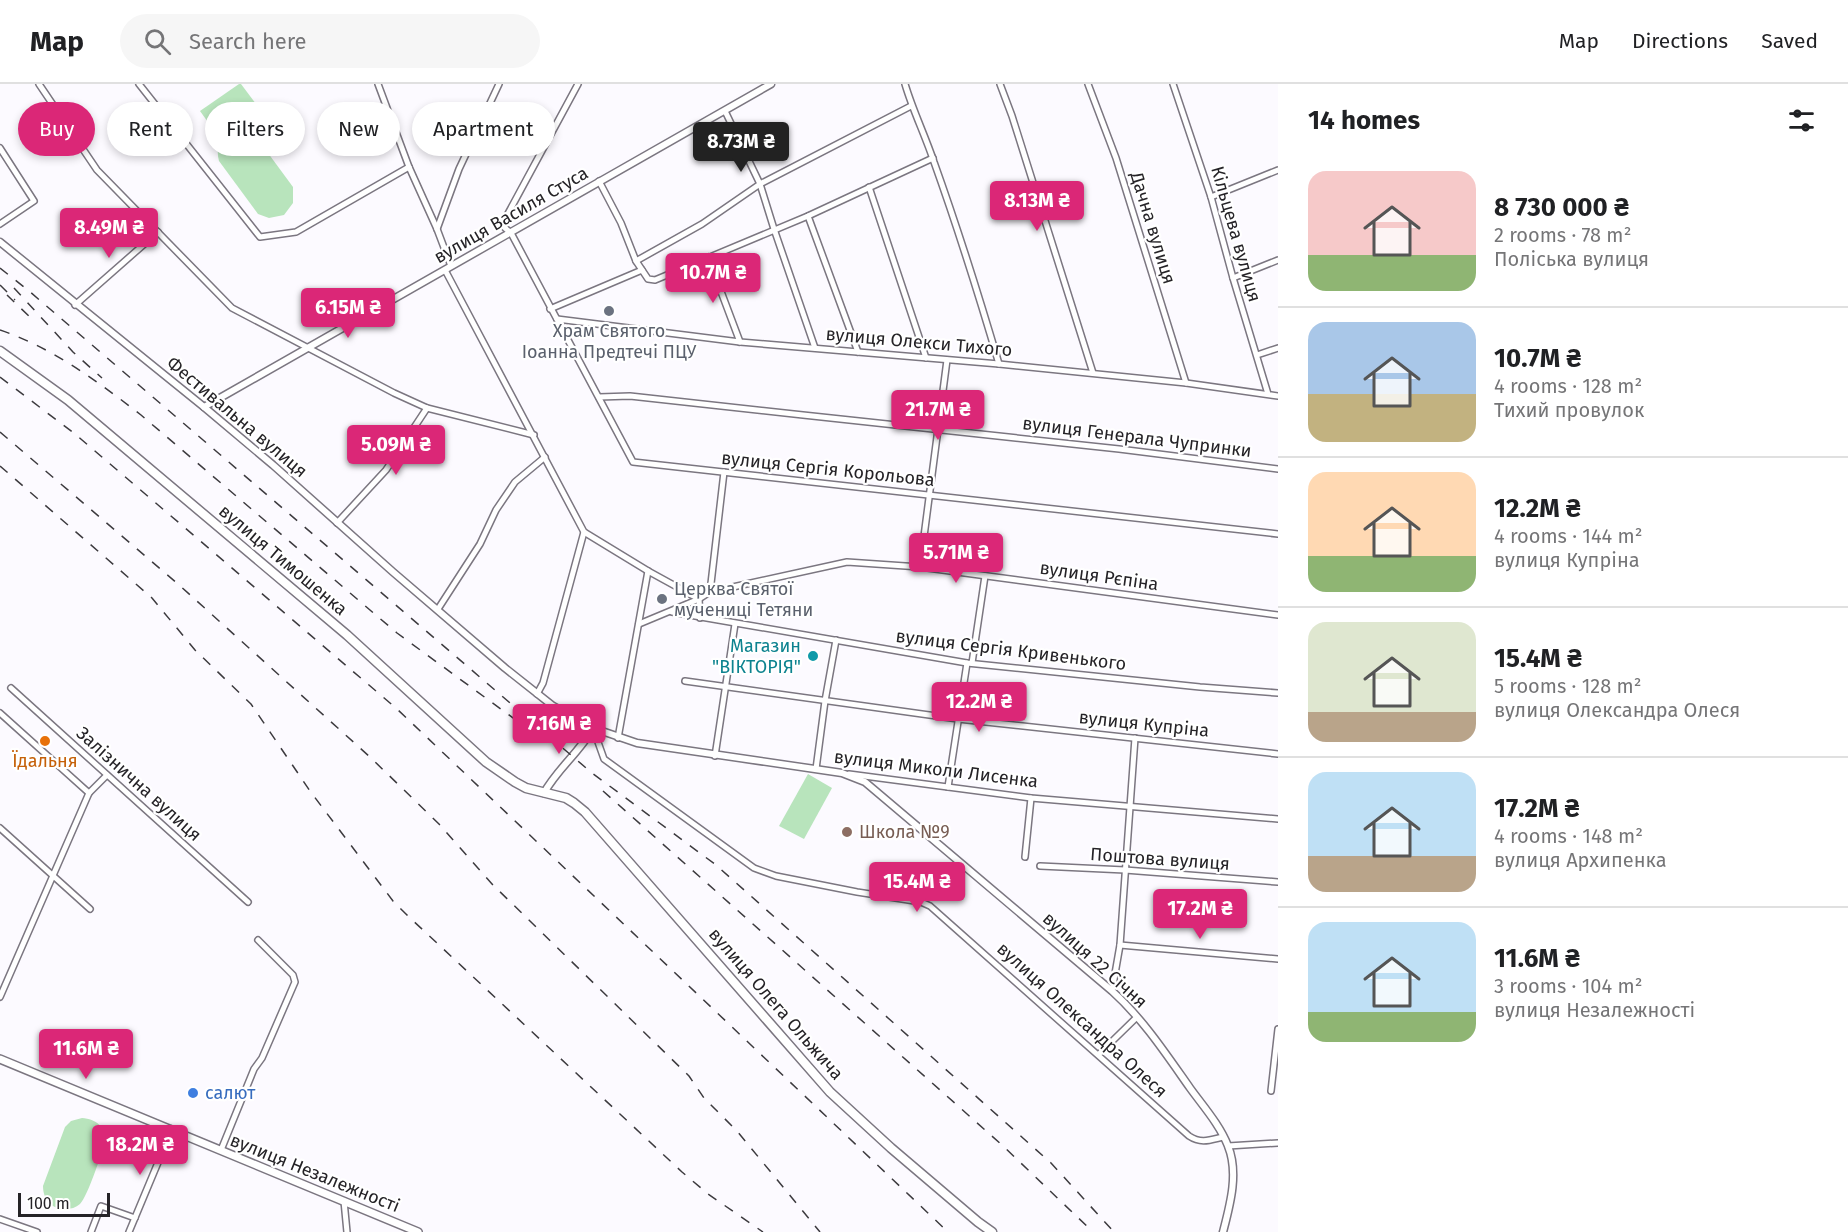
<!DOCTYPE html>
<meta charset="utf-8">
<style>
:root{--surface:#fff;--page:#f6f6f6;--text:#202124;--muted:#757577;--line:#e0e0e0;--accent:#db2777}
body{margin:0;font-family:"Fira Sans",sans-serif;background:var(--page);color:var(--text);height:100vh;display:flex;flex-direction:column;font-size:22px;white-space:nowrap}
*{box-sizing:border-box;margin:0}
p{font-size:20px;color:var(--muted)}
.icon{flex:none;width:33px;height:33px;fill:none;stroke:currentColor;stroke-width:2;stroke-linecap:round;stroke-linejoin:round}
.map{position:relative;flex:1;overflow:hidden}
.side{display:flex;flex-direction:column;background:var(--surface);width:570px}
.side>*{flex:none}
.hud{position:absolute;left:18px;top:18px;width:570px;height:54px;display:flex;gap:12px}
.scale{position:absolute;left:18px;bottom:15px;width:92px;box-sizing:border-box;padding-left:6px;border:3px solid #252327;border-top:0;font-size:16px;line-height:21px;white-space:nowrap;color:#252327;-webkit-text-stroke:4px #fff;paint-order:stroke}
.price{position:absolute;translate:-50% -51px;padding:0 14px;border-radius:6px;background:var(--accent);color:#fff;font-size:20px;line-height:39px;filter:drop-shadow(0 2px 3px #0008)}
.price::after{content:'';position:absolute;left:50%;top:36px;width:18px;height:14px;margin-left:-9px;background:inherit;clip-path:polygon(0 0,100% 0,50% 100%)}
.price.on{background:#222;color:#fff}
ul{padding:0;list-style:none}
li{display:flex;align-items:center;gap:18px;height:150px;padding:0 30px}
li+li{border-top:2px solid var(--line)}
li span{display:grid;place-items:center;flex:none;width:168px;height:120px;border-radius:18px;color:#555}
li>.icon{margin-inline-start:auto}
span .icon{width:72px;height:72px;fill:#fffc;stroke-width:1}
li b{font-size:26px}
h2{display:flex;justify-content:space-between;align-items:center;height:72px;padding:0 30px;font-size:26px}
.chip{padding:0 21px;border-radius:27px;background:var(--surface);box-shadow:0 3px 9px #0003;font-size:21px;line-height:54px}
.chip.on{background:var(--accent);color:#fff}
header{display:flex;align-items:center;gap:36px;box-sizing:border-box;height:84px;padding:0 30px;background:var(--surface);border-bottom:2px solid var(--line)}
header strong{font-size:28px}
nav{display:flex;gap:33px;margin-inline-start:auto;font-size:21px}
.search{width:420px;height:54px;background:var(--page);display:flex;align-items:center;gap:15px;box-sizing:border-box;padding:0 21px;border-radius:33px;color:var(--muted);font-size:22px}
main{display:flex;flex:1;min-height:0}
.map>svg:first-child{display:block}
.green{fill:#b8e4bc}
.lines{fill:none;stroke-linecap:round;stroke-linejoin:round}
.minor-casing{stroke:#7b7680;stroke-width:8}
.tertiary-casing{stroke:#7b7680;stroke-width:9}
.secondary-casing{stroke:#7b7680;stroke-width:10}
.trunk-casing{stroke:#7b7680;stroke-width:11}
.minor{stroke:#fff;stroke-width:5}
.tertiary{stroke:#fff;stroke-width:6}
.secondary{stroke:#fff;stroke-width:7}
.trunk{stroke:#fff;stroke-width:8}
.rail{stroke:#3c3a3e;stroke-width:1.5;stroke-dasharray:10 10;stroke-linecap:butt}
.worship-dot{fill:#6b7280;stroke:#fff;stroke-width:2}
.culture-dot{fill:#0f9aa8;stroke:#fff;stroke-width:2}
.food-dot{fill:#e8710a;stroke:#fff;stroke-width:2}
.education-dot{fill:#8d6e63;stroke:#fff;stroke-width:2}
.shop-dot{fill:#3f7fe0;stroke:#fff;stroke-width:2}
.labels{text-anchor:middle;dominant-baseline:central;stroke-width:4.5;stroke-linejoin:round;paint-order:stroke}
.street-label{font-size:18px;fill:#252327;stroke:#fff}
.worship-label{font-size:18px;fill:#5b616d;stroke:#fff}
.culture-label{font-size:18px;fill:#0d838f;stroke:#fff;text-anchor:end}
.food-label{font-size:18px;fill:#c56008;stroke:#fff}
.education-label{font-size:18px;fill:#785e54;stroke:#fff;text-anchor:start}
.shop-label{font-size:18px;fill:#366cbe;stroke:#fff;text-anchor:start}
</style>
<header>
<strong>Map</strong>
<div class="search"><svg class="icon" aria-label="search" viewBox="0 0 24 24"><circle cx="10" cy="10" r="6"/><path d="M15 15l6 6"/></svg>Search here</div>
<nav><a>Map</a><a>Directions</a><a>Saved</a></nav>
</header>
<main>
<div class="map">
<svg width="1278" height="1148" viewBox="0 0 1278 1148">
<rect width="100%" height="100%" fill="#fcfaff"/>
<!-- green -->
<g class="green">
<path d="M 239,0 L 241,0 L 256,20 L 215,48 L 200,27 Z"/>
<path d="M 235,46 L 246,46 L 254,50 L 293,103 L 293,119 L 284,131 L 269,134 L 258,130 L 219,77 C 215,62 221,52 235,46 Z"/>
<path d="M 808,690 L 832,704 L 804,755 L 779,742 Z"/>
<path d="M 82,1034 C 96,1035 106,1043 106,1057 C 101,1070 88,1112 80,1120 C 73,1126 62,1127 53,1122 C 46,1118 43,1110 43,1102 L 65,1043 L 71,1037 Z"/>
</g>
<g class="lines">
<!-- minor casing -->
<g class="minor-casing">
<g id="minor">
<path d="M 39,0 L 97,86 L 232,224 L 394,309 L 427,324 L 534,351"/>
<path d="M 139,0 L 260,153 L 296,148 L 409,83"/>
<path d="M 378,0 L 409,83 L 437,145 L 451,182"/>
<path d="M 578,0 L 504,137 L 505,144 L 511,149 L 633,378 L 1278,450"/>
<path d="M 905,0 C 913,27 925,51 934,78 C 958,145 979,212 999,280"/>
<path d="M 1000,0 L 1012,32 L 1093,289"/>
<path d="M 1088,0 L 1116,74 L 1186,299"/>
<path d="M 1173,0 L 1211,113 L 1233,194 L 1268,310"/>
<path d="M 725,27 L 760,100 L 774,145 L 815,264"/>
<path d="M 0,64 L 34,117 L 0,140"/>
<path d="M 599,97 L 621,139 L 636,177 L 648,195 L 655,196 L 808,132 L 933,74"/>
<path d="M 869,103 L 926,274"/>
<path d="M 1211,113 L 1278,86"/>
<path d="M 808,132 L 858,268"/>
<path d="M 437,145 L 459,85 L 499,0"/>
<path d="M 708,173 L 740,258"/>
<path d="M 636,177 L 702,140 L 760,100 L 911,22"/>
<path d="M 445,186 L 584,448 L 648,487 L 699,515 L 700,534"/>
<path d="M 1233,194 L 1278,176"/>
<path d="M 75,221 L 158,148"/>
<path d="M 550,225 L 642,186"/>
<path d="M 557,235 L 740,258 L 999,280 L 1186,299 L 1278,312"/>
<path d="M 1257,271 L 1278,264"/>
<path d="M 599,313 L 630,312 L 803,331 L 1119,365 L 1278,385"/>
<path d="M 337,439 L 386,386 L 427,324"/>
<path d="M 920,483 L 947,276"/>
<path d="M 710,508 L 724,388"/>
<path d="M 438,525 L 480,460 L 496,426 L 515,398 L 545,373"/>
<path d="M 672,528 L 967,579 L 1200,603 L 1278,609"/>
<path d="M 639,540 L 699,515 L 710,508 L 847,478 L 920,483 L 1278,531"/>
<path d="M 972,579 L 985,492"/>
<path d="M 685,597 L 958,635 L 1278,670"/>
<path d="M 11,604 L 248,818"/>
<path d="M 537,610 L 543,599 L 584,448"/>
<path d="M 0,629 L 89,709"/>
<path d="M 593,644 L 604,675 L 754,784 L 776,792 L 857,808 L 921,818 L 930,822 L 1189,1052 C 1201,1060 1210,1056 1223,1053"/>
<path d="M 618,654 L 648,487"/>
<path d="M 715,672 L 735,540"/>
<path d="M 816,685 L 825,617 L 836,556"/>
<path d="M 849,690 L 1031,714 L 1278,735"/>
<path d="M 948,703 L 967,579"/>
<path d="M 0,744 L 90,825"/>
<path d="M 1025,773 L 1031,714"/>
<path d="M 1040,782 L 1125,786 L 1278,798"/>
<path d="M 1120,861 L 1278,875"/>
<path d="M 1112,907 L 1120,861 L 1135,654"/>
<path d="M 0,913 L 89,709 L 107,691"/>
<path d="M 1099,970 L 1137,933"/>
<path d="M 1271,1007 L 1278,945"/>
<path d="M 1228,1062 L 1278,1059"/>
<path d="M 221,1066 L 254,985 L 262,974 L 295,898 L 293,891 L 258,856"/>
<path d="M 344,1117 L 347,1148"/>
<path d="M 0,1135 L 37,1148"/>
<path d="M 91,1148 L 101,1122 L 135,1134"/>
<path d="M 129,1148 L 172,1045"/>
</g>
</g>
<!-- tertiary casing -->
<g class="tertiary-casing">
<g id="tertiary">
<path d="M 0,158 L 204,323 L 273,381 L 393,488 L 505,584 L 553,622 L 593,644 L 637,659 L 842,689 L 865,698 L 1112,907 C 1143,935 1166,970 1190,1004 C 1203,1022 1220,1041 1228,1062 C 1239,1089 1230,1121 1223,1148"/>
<path d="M 204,323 L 771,0"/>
<path d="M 544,709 C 557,685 580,668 593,644"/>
</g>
</g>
<!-- secondary casing -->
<g class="secondary-casing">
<path id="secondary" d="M 0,975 L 418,1148"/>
</g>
<!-- trunk casing -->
<g class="trunk-casing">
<path id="trunk" d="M 0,267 L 68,316 L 347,551 L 486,678 L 515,698 L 526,704 L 566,714 L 574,719 L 585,728 L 830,1008 L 891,1064 L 978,1138 L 992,1148"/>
</g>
<!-- minor -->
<use href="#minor" class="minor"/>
<!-- tertiary -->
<use href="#tertiary" class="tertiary"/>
<!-- secondary -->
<use href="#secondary" class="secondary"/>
<!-- trunk -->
<use href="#trunk" class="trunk"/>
<!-- rail -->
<g class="rail">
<path d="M 0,184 L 29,207 L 551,654 L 592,689 L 716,781 L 1051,1079 L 1114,1148"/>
<path d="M 0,201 L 15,216"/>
<path d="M 14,204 L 73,268 L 102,294"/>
<path d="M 7,211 L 35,238"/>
<path d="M 0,246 C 53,264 97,297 141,331 L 397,549 L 524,642"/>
<path d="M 0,293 L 75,350 L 397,625 L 948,1148"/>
<path d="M 0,348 L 178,500 L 370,673 L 439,740 L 493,801 L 689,992 L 704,1014 L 737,1047 L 820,1148"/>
<path d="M 0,382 L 152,514 L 195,566 L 251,620 L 310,707 L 393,817 L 408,832 L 682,1088 L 708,1110 L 763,1148"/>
<path d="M 603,707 L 1002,1061 L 1093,1148"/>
</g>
</g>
<!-- markers -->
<g class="worship-dot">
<circle cx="609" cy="227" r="6"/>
<circle cx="662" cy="515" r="6"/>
</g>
<circle class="culture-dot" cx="813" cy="572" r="6"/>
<circle class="food-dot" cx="45" cy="657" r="6"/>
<circle class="education-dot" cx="847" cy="748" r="6"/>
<circle class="shop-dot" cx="193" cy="1009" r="6"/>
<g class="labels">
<!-- street labels -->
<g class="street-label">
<text transform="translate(511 131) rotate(-30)">вулиця Василя Стуса</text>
<text transform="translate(1153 144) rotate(73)">Дачна вулиця</text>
<text transform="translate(1236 150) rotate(74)">Кільцева вулиця</text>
<text transform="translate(919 258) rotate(5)">вулиця Олекси Тихого</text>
<text transform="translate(237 333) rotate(40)">Фестивальна вулиця</text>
<text transform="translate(1137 353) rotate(7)">вулиця Генерала Чупринки</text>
<text transform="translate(828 385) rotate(6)">вулиця Сергія Корольова</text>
<text transform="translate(283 476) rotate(40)">вулиця Тимошенка</text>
<text transform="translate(1099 492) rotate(8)">вулиця Рєпіна</text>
<text transform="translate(1011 566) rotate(7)">вулиця Сергія Кривенького</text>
<text transform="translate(1144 640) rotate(6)">вулиця Купріна</text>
<text transform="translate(936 685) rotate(7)">вулиця Миколи Лисенка</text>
<text transform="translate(139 700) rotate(42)">Залізнична вулиця</text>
<text transform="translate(1160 775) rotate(4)">Поштова вулиця</text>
<text transform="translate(1095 876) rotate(42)">вулиця 22 Січня</text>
<text transform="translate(776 920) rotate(49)">вулиця Олега Ольжича</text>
<text transform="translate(1082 936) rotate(42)">вулиця Олександра Олеся</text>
<text transform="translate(315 1089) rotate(22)">вулиця Незалежності</text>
</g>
<!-- worship labels -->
<g class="worship-label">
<text x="609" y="247">Храм Святого<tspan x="609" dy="21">Іоанна Предтечі ПЦУ</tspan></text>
<text x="674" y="505" text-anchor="start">Церква Святої<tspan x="674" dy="21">мучениці Тетяни</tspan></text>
</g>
<!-- culture labels -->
<g class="culture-label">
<text x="801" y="562">Магазин<tspan x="801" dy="21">"ВІКТОРІЯ"</tspan></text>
</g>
<!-- food labels -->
<g class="food-label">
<text x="45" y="677">Їдальня</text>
</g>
<!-- education labels -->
<g class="education-label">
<text x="859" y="748">Школа №9</text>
</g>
<!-- shop labels -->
<g class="shop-label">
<text x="205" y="1009">салют</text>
</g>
</g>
</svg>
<div class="scale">100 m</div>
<b class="price on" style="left:741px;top:89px">8.73M ₴</b>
<b class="price" style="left:1037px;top:148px">8.13M ₴</b>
<b class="price" style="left:109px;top:175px">8.49M ₴</b>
<b class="price" style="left:713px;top:220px">10.7M ₴</b>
<b class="price" style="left:348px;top:255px">6.15M ₴</b>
<b class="price" style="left:938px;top:357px">21.7M ₴</b>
<b class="price" style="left:396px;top:392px">5.09M ₴</b>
<b class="price" style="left:956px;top:500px">5.71M ₴</b>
<b class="price" style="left:979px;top:649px">12.2M ₴</b>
<b class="price" style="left:559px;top:671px">7.16M ₴</b>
<b class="price" style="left:917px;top:829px">15.4M ₴</b>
<b class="price" style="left:1200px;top:856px">17.2M ₴</b>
<b class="price" style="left:86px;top:996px">11.6M ₴</b>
<b class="price" style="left:140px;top:1092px">18.2M ₴</b>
<div class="hud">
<a class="chip on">Buy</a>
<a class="chip">Rent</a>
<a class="chip">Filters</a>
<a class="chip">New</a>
<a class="chip">Apartment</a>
</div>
</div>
<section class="side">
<h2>14 homes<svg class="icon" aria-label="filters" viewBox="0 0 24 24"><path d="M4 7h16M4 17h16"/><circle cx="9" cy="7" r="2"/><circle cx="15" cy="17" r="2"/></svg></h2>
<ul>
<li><span style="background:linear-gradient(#f6c9c9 70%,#8fb573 0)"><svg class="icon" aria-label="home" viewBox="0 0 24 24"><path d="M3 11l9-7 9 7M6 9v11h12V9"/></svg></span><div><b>8 730 000 ₴</b><p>2 rooms · 78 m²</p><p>Поліська вулиця</p></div></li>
<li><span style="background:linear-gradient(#a9c7e8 60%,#c2b280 0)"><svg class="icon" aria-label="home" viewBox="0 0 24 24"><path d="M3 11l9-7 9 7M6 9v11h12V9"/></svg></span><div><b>10.7M ₴</b><p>4 rooms · 128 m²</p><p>Тихий провулок</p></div></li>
<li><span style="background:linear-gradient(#ffd9b3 70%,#8fb573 0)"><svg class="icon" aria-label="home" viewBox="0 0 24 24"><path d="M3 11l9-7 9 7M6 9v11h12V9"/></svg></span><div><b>12.2M ₴</b><p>4 rooms · 144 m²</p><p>вулиця Купріна</p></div></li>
<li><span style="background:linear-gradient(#dfe7d0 75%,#b9a48a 0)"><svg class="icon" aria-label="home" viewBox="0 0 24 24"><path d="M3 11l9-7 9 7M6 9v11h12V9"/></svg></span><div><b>15.4M ₴</b><p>5 rooms · 128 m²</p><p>вулиця Олександра Олеся</p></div></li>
<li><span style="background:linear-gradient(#bfe0f5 70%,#b9a48a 0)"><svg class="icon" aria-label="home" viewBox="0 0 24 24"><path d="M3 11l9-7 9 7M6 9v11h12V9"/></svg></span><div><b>17.2M ₴</b><p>4 rooms · 148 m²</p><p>вулиця Архипенка</p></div></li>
<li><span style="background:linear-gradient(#bfe0f5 75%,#8fb573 0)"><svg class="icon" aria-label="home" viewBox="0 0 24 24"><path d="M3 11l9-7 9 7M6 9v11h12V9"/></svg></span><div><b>11.6M ₴</b><p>3 rooms · 104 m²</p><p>вулиця Незалежності</p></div></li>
</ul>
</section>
</main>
